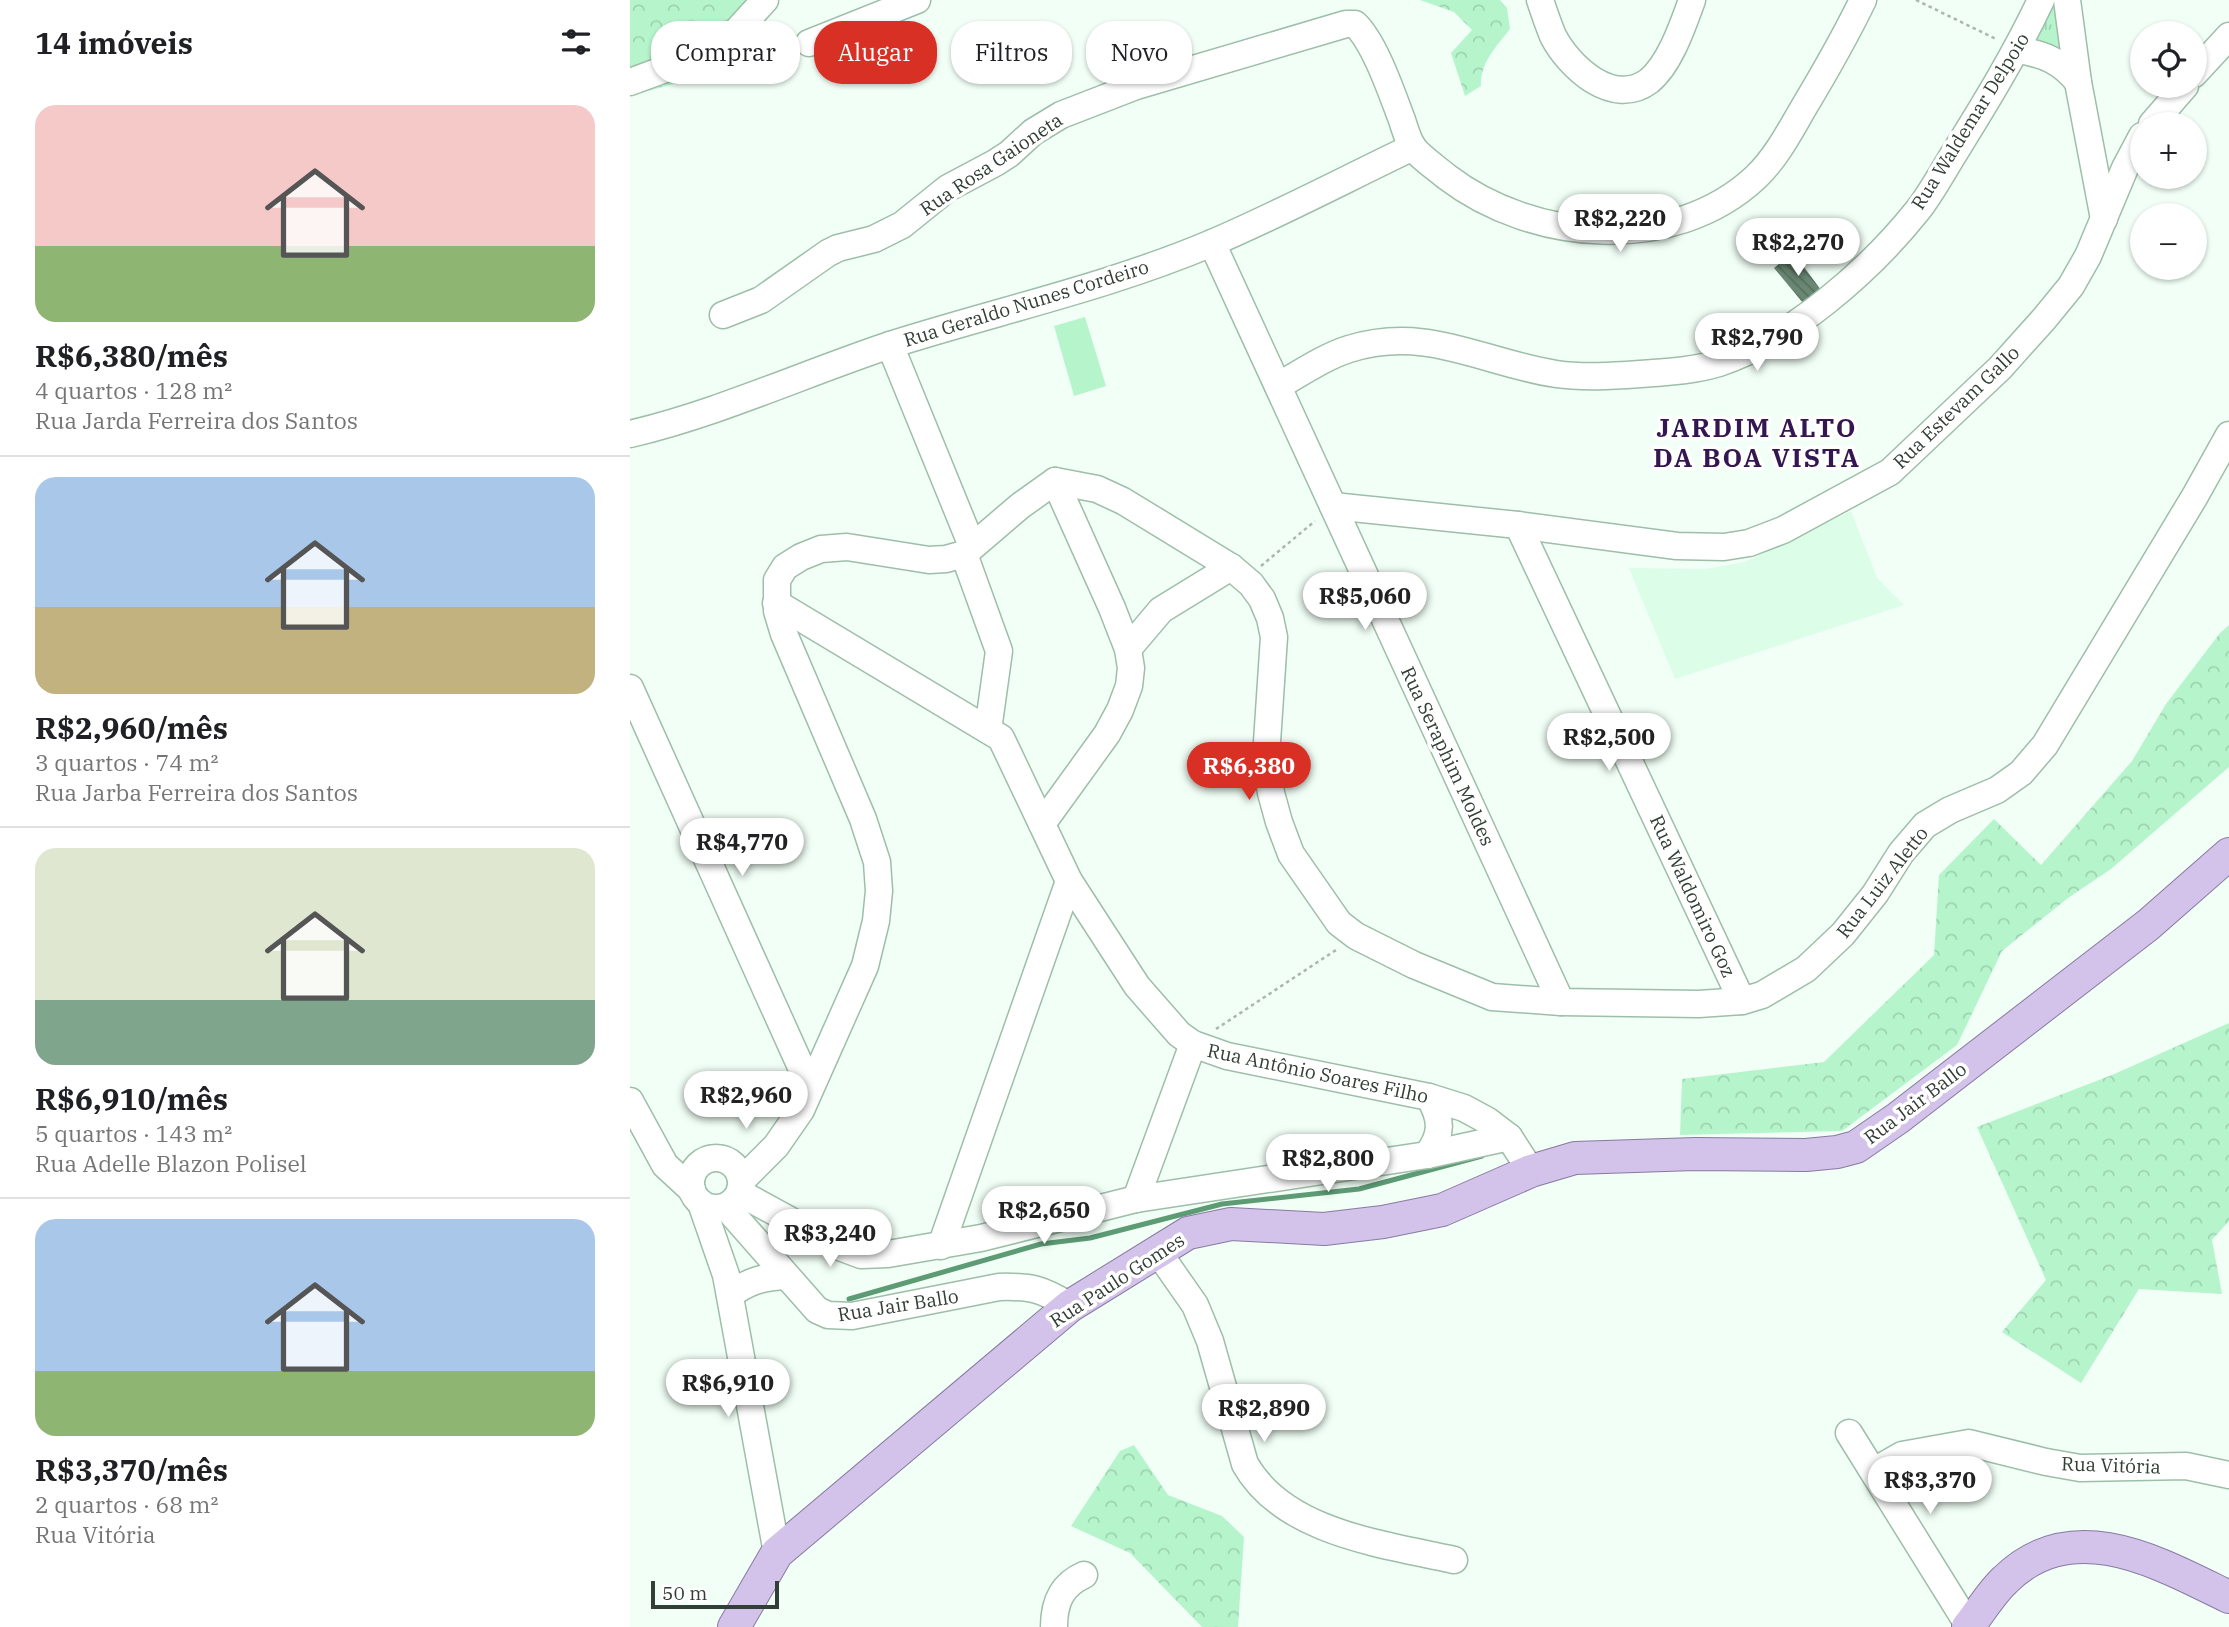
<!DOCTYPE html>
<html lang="pt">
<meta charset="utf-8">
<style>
:root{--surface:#fff;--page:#f6f6f6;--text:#202124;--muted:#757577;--line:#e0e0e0;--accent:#d93025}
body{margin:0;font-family:"IBM Plex Serif",serif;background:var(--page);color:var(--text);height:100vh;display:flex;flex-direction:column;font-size:26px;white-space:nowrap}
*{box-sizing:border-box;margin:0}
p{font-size:23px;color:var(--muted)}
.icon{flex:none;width:38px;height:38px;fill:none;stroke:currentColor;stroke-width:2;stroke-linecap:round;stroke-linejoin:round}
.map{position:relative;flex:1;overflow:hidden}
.drawer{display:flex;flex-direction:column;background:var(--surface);width:630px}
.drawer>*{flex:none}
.banner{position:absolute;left:21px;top:21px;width:665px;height:63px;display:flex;gap:14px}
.buttons{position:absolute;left:1500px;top:21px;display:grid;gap:14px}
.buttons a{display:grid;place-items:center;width:77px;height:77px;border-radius:50%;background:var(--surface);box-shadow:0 2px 5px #0004;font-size:35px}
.scale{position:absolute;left:21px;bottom:18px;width:128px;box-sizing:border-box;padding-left:7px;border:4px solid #323f36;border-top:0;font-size:19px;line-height:24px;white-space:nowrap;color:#323f36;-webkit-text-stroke:5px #fff;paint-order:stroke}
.price{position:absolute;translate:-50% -60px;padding:0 16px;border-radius:24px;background:#fff;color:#222;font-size:23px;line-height:46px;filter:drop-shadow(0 2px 4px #0008)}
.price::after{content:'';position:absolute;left:50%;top:42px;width:21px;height:16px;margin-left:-10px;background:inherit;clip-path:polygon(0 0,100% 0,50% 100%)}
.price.current{background:var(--accent);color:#fff}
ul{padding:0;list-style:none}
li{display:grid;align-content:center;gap:14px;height:371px;padding:0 35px}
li+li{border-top:2px solid var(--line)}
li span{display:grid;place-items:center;height:217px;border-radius:21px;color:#555}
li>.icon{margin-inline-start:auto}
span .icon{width:126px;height:126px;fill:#fffc;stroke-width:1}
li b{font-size:30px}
h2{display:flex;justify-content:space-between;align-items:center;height:84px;padding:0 35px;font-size:30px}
.pill{padding:0 24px;border-radius:28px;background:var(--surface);box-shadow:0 2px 5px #0004;font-size:24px;line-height:63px}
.pill.current{background:var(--accent);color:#fff}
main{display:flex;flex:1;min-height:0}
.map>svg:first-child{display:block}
.built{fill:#dcfde7}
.grass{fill:url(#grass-tufts)}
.forest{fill:url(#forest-crowns)}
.garden{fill:#b6f5cc}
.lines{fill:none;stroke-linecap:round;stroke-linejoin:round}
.stream{stroke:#5d9b75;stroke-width:5}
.building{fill:url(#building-back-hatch)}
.minor-casing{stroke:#9ebea9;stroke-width:29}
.major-casing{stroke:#887aa1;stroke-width:34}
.path{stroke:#a9b7ae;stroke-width:2.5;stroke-dasharray:3.5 3.5;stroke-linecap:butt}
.minor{stroke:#fff;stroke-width:26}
.major{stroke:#d3c2e9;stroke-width:32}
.labels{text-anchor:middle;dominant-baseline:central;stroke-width:7;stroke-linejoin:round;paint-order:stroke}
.street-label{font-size:19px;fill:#323f36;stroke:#fff}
.district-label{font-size:26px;font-weight:bold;letter-spacing:2px;fill:#341750;stroke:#fff}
</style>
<main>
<section class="drawer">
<h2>14 imóveis<svg class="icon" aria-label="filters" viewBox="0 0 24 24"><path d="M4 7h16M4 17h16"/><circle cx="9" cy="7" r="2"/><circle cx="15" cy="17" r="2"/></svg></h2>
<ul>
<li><span style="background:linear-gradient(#f6c9c9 65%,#8fb573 0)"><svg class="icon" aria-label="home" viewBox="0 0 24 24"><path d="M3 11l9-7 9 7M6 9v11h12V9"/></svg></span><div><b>R$6,380/mês</b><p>4 quartos · 128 m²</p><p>Rua Jarda Ferreira dos Santos</p></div></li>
<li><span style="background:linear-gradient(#a9c7e8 60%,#c2b280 0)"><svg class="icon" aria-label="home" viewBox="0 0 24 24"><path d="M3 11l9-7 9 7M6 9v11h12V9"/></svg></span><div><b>R$2,960/mês</b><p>3 quartos · 74 m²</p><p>Rua Jarba Ferreira dos Santos</p></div></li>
<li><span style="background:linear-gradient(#dfe7d0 70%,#7fa58c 0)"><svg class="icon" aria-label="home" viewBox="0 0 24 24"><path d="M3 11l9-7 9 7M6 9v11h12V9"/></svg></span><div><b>R$6,910/mês</b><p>5 quartos · 143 m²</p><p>Rua Adelle Blazon Polisel</p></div></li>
<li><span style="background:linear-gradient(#a9c7e8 70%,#8fb573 0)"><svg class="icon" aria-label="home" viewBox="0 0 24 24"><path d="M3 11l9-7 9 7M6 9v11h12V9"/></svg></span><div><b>R$3,370/mês</b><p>2 quartos · 68 m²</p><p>Rua Vitória</p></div></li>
</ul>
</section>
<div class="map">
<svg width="1599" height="1627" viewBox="0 0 1599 1627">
<defs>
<pattern id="grass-tufts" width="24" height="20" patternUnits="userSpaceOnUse" patternTransform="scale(1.75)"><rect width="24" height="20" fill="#b6f5cc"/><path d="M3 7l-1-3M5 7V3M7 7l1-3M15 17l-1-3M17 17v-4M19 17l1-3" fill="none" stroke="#9dd3b0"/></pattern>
<pattern id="forest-crowns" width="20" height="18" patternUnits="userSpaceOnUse" patternTransform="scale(1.75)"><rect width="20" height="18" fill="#b6f5cc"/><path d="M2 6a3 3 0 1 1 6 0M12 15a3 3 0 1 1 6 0" fill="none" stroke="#9dd3b0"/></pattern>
<pattern id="building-back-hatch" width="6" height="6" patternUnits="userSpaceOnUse" patternTransform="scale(1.75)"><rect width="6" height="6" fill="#698773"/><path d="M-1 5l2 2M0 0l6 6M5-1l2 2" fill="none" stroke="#57705f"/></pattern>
</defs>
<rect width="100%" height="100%" fill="#f1fff6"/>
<!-- built -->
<path class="built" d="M 1221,511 L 1247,578 L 1274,605 L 1045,679 L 999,568 L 1076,569 L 1115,562 Z"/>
<!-- grass -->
<path class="grass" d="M 1421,0 L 1431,0 L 1432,50 L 1401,48 Z"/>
<!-- forest -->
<g class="forest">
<path d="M 0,0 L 127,0 L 90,71 L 0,96 Z"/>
<path d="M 790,0 L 870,0 L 877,8 L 880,29 C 866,47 850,63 851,86 L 835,96 L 821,53 L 842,30 L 824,12 Z"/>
<path d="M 1599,625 L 1599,767 L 1481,869 L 1438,898 L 1372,951 L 1327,1045 L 1212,1131 L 1050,1135 L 1052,1079 L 1194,1062 L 1304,955 L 1309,875 L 1364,819 L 1411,865 L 1502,761 L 1536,704 L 1590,633 Z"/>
<path d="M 1599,1023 L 1599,1221 L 1582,1240 L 1592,1294 L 1509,1289 L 1451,1383 L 1372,1332 L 1416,1280 L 1347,1127 L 1482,1075 Z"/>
<path d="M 504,1445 L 538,1495 L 592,1516 L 614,1537 L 608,1627 L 572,1627 L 500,1553 L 441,1526 L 490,1451 Z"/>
</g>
<!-- garden -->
<path class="garden" d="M 455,317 L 476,386 L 444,396 L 424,326 Z"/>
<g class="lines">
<!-- stream -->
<path class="stream" d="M 219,1299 L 411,1244 L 460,1238 L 592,1204 L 729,1189 L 852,1156"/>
</g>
<!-- building -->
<path class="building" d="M 1163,252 L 1191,290 L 1173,303 L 1144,268 Z"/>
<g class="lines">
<!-- minor casing -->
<g class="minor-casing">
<g id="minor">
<path d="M 910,0 C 914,12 918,24 923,36 C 939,67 983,108 1019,81 C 1040,64 1053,25 1062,0"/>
<path d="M 1437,0 L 1448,82 L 1474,219"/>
<path d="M 179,43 L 287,0"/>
<path d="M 1387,50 C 1414,54 1431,61 1448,82"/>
<path d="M 1564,74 L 1599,36"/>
<path d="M 0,82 L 54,62 L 103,35 L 135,0"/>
<path d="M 1522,124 L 1555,86"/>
<path d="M 582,243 L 931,1002"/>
<path d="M 93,315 L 131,300 L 198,253 L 208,248 L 244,239 L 272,225 L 318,188 L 365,163 L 379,154 L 403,132 L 431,115 L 506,86 L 716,24 L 725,24 C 745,43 762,94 772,120 C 775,129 778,141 784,149 C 793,159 806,168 817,177 C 902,242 1043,255 1126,177 C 1146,158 1160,131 1174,107 C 1195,72 1215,37 1233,0"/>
<path d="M 260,345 L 342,546"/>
<path d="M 648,386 C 671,373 694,357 719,349 C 798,325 850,362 926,374 C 954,378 982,376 1010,374 C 1036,372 1063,371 1089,363 C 1162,339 1240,270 1288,210 C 1302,192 1313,171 1325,152 C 1356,102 1386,53 1411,0"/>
<path d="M 0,434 C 89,413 173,374 260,345 C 367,311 478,287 582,243 C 650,214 716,179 783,147"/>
<path d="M 703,506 L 888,525 L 1047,546 L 1094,547 L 1119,543 L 1153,530 L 1260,472 L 1370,368 L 1414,319 L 1441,286 L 1458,256 L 1495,168 L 1512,136"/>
<path d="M 888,525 L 1112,1001"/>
<path d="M 334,554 L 369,651 L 358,730"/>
<path d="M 146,603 L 371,738 L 439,881 L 507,986 L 549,1034 L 563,1044 L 597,1056 L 799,1097 L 834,1108 L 858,1121 L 879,1137 L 901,1171"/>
<path d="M 498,649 L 531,610 L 601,567"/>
<path d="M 0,688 L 180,1087"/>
<path d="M 412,824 L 477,734 L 490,710 L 499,686 L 501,668 L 498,649 L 482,608 L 425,481"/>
<path d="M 0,1101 L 35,1165 L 62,1190"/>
<path d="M 797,1155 C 813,1134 812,1119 799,1097"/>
<circle cx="86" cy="1183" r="25"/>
<path d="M 112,1180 L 146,1146 L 171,1110 L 235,966 L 246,921 L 249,891 L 247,862 L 233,819 L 154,634 L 147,611 L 147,580 L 155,567 L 171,557 L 191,549 L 217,547 L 299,560 L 316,559 L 334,554 L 390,506 L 425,481 L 467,489 L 493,501 L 601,567 L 621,584 L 632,599 L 640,618 L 644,637 L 636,757 L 641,793 L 649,822 L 661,854 L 709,923 L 726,936 L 784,965 L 862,997 L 931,1002 L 1069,1004 L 1112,1001 L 1132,995 L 1176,969 L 1213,934 L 1245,894 L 1271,853 L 1295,825 L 1320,810 L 1367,790 L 1391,773 L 1415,745 L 1565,496 L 1599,435"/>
<path d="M 110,1193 L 207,1246 L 231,1255 L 258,1254 L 351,1238 L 506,1199 L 797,1155 L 879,1137"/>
<path d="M 506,1199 L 563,1044"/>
<path d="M 71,1203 L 96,1275 L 147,1553"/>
<path d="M 96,1207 L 187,1310 L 198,1315 L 222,1316 L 369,1287 C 402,1286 412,1289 440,1306"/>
<path d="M 311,1246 L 439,881"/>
<path d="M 528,1252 L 565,1305 L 580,1341 L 615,1464 C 654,1533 753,1544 824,1560"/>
<path d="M 100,1295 C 118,1281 133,1277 156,1276"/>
<path d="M 1219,1433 L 1339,1626"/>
<path d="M 1244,1471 L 1272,1455 L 1339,1443 L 1416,1462 L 1450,1468 L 1556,1466 L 1599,1475"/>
<path d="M 424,1627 C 424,1603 431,1585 454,1575"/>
</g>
</g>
<!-- major casing -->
<g class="major-casing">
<g id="major">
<path d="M 104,1627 L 147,1553 L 440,1306 L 558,1233 L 601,1224 L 694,1229 L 753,1222 L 812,1210 L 901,1171 L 945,1158 L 1065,1154 L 1176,1155 L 1207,1152 L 1226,1147 L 1268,1118 L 1518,925 L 1599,854"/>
<path d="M 1338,1627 C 1350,1612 1361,1593 1375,1580 C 1443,1513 1529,1563 1599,1597"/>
</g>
</g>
<!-- path -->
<g class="path">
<path d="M 1286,0 L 1366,39"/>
<path d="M 631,566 L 685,521"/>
<path d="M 586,1029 L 706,950"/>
</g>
<!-- minor -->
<use href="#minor" class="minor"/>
<!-- major -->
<use href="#major" class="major"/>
</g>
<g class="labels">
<!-- street labels -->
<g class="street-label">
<text transform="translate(1340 121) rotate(-58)">Rua Waldemar Delpoio</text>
<text transform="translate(361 164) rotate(-34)">Rua Rosa Gaioneta</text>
<text transform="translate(396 303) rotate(-17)">Rua Geraldo Nunes Cordeiro</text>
<text transform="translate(1326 407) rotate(-44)">Rua Estevam Gallo</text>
<text transform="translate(818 756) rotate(65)">Rua Seraphim Moldes</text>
<text transform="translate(1252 882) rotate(-52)">Rua Luiz Aletto</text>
<text transform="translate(1063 896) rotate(65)">Rua Waldomiro Goz</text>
<text transform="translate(688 1073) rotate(12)">Rua Antônio Soares Filho</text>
<text transform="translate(1285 1103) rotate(-37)">Rua Jair Ballo</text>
<text transform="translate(487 1280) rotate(-33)">Rua Paulo Gomes</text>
<text transform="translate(268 1305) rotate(-9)">Rua Jair Ballo</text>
<text transform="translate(1481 1465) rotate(2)">Rua Vitória</text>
</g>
<!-- district labels -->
<g class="district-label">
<text x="1127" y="427">JARDIM ALTO<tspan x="1127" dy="30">DA BOA VISTA</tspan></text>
</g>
</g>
</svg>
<div class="buttons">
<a><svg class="icon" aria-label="locate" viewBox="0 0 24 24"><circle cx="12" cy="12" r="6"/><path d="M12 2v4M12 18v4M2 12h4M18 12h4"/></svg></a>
<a>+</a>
<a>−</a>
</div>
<div class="scale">50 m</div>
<b class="price" style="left:990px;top:254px">R$2,220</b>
<b class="price" style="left:1168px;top:278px">R$2,270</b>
<b class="price" style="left:1127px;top:373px">R$2,790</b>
<b class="price" style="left:735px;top:632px">R$5,060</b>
<b class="price" style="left:979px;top:773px">R$2,500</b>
<b class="price current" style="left:619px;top:802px">R$6,380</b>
<b class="price" style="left:112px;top:878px">R$4,770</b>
<b class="price" style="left:116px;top:1131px">R$2,960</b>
<b class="price" style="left:698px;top:1194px">R$2,800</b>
<b class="price" style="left:414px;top:1246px">R$2,650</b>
<b class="price" style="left:200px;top:1269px">R$3,240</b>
<b class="price" style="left:98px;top:1419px">R$6,910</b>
<b class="price" style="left:634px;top:1444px">R$2,890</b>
<b class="price" style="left:1300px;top:1516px">R$3,370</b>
<div class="banner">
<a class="pill">Comprar</a>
<a class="pill current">Alugar</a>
<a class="pill">Filtros</a>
<a class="pill">Novo</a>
</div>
</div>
</main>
